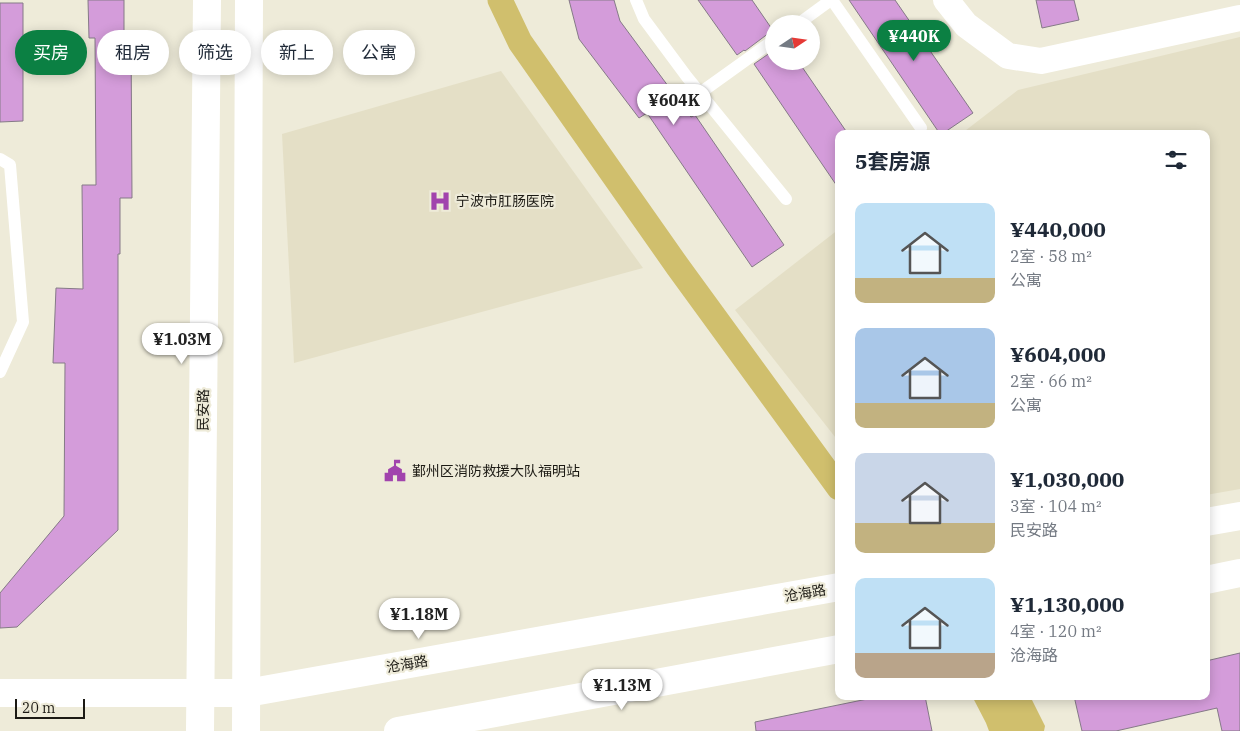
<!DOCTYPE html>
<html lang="zh">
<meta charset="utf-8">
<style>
:root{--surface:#fff;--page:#f6f6f7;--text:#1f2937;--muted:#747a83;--accent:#0b8043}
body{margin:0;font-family:"IBM Plex Serif","Noto Sans SC",serif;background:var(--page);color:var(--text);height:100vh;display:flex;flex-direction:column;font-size:19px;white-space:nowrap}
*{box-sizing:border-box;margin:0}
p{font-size:16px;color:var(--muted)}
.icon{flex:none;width:28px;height:28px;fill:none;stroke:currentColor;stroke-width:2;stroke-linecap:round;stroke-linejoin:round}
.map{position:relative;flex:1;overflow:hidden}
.sheet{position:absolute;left:835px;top:130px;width:375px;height:570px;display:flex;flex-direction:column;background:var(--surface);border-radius:10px;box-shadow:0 2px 12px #0003}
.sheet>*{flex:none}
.top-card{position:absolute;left:15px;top:30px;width:475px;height:45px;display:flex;gap:10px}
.needle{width:32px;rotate:77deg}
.tools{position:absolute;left:765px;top:15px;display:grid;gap:10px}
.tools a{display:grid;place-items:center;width:55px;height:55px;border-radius:50%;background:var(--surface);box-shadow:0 2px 12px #0003;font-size:25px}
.scale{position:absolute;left:15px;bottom:12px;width:70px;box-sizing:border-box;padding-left:5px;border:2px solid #1c1a14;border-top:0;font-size:14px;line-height:18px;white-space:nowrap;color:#1c1a14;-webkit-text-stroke:4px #eeebd9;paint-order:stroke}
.price{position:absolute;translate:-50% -42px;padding:0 11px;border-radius:18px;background:#fff;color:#222;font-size:16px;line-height:32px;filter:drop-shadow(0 1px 2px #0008)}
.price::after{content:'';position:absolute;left:50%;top:30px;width:15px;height:11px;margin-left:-8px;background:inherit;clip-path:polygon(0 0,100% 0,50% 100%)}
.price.on{background:var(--accent);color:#fff}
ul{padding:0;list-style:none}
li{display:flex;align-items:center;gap:15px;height:125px;padding:0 20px}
li span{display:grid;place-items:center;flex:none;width:140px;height:100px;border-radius:10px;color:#555}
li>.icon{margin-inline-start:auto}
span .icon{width:60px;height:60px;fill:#fffc;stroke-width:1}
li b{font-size:21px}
h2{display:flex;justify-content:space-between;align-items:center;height:60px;padding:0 20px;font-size:21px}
.chip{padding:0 18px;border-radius:22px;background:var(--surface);box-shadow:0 2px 12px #0003;font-size:18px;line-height:45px}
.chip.on{background:var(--accent);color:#fff}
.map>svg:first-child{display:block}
.built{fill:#e4dfc6}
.water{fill:#d0bf6d}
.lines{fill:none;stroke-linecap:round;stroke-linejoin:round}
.canal{stroke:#d0bf6d;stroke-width:25}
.building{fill:#d49cda;stroke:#857a87}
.lane{stroke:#fff;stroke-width:12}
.street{stroke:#fff;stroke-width:26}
.secondary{stroke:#fff;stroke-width:28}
.labels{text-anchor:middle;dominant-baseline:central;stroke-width:4.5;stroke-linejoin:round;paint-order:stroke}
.poi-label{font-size:14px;fill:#1c1a14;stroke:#eeebd9;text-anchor:start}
.street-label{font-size:14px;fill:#1c1a14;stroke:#eeebd9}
</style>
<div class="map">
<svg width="1240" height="731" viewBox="0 0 1240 731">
<rect width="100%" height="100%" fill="#eeebd9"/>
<!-- built -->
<g class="built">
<path d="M 1240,37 L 1240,489 L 1206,495 L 1206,134 L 961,134 L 1018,90 Z"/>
<path d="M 501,71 L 643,268 L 294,363 L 282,134 Z"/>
<path d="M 839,229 L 839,442 L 735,310 Z"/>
</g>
<!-- water -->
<path class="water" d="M 972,696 L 1030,696 L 1045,726 L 1044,731 L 989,731 L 986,723 Z"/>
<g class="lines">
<!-- canal -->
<path class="canal" d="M 500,0 L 520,42 L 678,267 L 839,488"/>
</g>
<!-- building -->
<g class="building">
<path d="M 88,0 L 124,0 L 124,33 L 131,33 L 132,198 L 120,198 L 120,254 L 118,254 L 118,530 L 17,627 L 0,628 L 0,593 L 64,516 L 65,363 L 53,363 L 56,288 L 83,289 L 82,185 L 96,185 L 95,38 L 89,38 Z"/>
<path d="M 569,0 L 614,0 L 620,21 L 691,117 L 695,115 L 784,245 L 752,267 L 647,113 L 639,118 L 579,39 Z"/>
<path d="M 698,0 L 752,0 L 774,32 L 769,33 L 745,51 L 744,50 L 737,55 Z"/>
<path d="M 849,0 L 895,0 L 973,113 L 942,134 L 940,134 Z"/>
<path d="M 1036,0 L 1074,0 L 1079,20 L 1042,28 Z"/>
<path d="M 0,3 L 23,3 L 23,121 L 0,122 Z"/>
<path d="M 774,50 L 774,61 L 798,61 L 848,134 L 839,134 L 839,189 L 754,64 Z"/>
<path d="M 1240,653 L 1240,731 L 1222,731 L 1217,708 L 1116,731 L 1082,731 L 1074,696 L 1206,696 L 1206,661 Z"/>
<path d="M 882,696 L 925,696 L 932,731 L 756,731 L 755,722 Z"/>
</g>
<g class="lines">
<!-- lane -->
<g class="lane">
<path d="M 636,0 L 644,19 L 687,77 L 786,199"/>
<path d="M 832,0 L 921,128"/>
<path d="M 798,24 L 831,0"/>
<path d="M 700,93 L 774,40"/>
<path d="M 0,159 L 10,165 L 23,322 L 0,372"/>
</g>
<!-- street -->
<path class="street" d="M 946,0 L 966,25 L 1008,56 L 1041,61 L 1240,18"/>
<!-- secondary -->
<g class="secondary">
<path d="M 1206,522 L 1240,516"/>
<path d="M 1206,580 L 1240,573"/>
<path d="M 0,693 L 247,693 L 839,587"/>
<path d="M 200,731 L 207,0"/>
<path d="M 246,731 L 249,0"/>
<path d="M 398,731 L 839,649"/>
</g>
</g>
<!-- icons -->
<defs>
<g id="hospital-bare" transform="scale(1.725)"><path d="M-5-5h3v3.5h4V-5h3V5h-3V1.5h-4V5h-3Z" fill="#a143ad" stroke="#eeebd9" stroke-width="2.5" paint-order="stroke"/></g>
<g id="civic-bare" transform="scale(1.725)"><path d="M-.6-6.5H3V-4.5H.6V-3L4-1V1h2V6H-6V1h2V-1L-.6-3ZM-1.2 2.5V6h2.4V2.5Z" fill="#a143ad" stroke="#eeebd9" stroke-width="2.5" paint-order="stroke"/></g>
</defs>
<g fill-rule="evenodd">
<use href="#hospital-bare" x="440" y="201"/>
<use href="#civic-bare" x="395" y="471"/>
</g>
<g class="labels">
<!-- poi labels -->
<g class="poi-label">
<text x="456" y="201">宁波市肛肠医院</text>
<text x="412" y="471">鄞州区消防救援大队福明站</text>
</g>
<!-- street labels -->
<g class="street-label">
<text transform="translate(203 410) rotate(-89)">民安路</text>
<text transform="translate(805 593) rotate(-10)">沧海路</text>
<text transform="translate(407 664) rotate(-10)">沧海路</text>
</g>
</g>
</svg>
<div class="tools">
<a><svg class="needle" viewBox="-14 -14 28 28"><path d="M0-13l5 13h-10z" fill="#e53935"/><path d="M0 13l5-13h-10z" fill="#747a83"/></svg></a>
</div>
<div class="scale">20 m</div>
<b class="price on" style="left:914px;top:62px">¥440K</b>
<b class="price" style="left:674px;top:126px">¥604K</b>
<b class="price" style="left:182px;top:365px">¥1.03M</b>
<b class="price" style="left:419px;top:640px">¥1.18M</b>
<b class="price" style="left:622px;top:711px">¥1.13M</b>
<div class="top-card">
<a class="chip on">买房</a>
<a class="chip">租房</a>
<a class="chip">筛选</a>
<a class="chip">新上</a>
<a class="chip">公寓</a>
</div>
<section class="sheet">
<h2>5套房源<svg class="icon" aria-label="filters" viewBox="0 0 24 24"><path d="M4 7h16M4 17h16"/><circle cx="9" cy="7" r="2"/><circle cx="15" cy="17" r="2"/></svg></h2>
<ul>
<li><span style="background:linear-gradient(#bfe0f5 75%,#c2b280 0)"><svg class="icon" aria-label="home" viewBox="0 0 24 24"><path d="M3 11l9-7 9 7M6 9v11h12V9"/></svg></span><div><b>¥440,000</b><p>2室 · 58 m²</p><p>公寓</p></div></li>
<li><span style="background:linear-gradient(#a9c7e8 75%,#c2b280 0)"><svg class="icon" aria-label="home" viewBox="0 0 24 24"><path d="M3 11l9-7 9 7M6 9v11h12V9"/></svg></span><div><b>¥604,000</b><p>2室 · 66 m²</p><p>公寓</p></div></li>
<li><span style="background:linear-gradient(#c9d6e8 70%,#c2b280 0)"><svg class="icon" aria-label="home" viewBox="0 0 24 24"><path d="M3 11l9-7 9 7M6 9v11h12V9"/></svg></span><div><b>¥1,030,000</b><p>3室 · 104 m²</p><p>民安路</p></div></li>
<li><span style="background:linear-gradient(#bfe0f5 75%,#b9a48a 0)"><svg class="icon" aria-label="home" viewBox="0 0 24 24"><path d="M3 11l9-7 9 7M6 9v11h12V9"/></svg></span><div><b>¥1,130,000</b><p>4室 · 120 m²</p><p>沧海路</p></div></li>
</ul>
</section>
</div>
